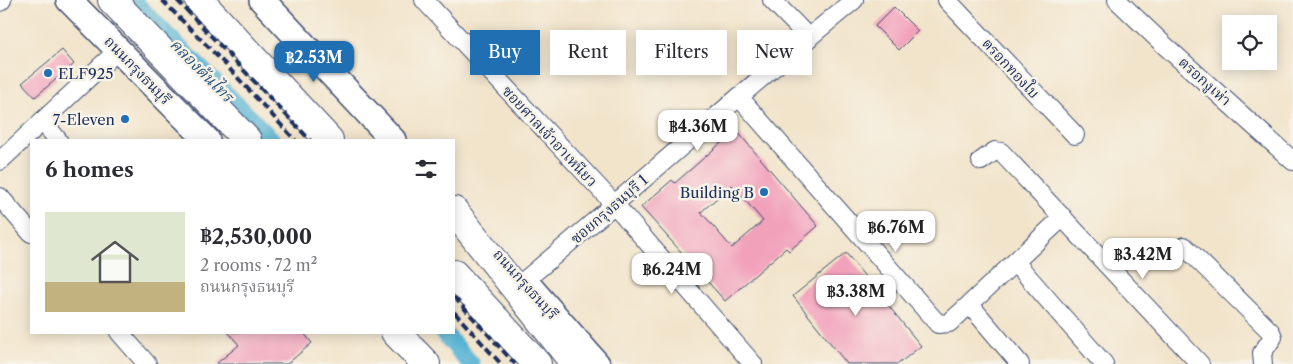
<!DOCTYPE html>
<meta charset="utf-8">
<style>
:root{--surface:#fff;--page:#f2f2f3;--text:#2b2b33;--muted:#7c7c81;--accent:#1f6fb2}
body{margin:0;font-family:"Libre Caslon Text","Noto Serif Thai",serif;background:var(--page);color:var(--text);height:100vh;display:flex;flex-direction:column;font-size:19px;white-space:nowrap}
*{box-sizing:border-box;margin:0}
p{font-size:16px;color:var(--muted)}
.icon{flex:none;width:28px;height:28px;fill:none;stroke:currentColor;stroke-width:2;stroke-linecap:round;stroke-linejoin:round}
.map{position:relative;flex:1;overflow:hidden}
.sheet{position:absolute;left:30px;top:139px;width:425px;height:195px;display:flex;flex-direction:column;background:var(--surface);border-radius:0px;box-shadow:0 2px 12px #0003}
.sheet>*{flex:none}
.top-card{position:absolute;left:470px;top:30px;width:475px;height:45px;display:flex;gap:10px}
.fabs{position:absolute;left:1222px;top:15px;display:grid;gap:10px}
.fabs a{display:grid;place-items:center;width:55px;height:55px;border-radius:0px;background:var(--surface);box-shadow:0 2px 12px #0003;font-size:25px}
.price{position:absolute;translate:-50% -42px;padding:0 11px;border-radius:10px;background:#fff;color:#222;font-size:16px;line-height:32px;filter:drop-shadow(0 1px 2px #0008)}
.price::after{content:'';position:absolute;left:50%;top:30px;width:15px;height:11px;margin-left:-8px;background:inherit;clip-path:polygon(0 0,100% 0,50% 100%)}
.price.active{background:var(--accent);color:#fff}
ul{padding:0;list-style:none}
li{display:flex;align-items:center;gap:15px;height:125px;padding:0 15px}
li span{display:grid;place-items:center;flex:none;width:140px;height:100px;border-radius:0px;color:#555}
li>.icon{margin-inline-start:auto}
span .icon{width:60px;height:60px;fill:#fffc;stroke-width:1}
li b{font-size:21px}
h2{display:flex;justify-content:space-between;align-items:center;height:60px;padding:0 15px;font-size:21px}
.chip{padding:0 18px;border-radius:0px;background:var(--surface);box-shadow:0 2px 12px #0003;font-size:18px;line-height:45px}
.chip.active{background:var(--accent);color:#fff}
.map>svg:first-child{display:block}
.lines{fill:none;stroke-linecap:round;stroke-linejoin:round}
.canal{stroke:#56b4d4;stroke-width:18}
.building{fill:#f2a1bb;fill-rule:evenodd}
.street-casing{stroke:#3b4a6e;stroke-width:20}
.secondary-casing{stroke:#3b4a6e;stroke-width:28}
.primary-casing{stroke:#3b4a6e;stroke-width:30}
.street{stroke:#fff;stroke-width:18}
.secondary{stroke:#fff;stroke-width:25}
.primary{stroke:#fff;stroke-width:28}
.rail{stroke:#1b2f5e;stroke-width:4;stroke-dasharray:8 4;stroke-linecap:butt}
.poi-dot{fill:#1f6fb2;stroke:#f7f3e8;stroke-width:2}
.labels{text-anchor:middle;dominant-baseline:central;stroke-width:5;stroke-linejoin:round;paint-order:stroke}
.street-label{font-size:15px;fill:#1b2f5e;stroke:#f7f3e8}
.poi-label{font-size:15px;fill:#1b2f5e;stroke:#f7f3e8;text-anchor:end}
.water-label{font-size:16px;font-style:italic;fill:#2d5781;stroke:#f7f3e8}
</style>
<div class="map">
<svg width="1293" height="364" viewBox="0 0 1293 364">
<rect width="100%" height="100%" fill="#f7f3e8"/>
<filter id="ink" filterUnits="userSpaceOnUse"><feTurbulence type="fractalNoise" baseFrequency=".02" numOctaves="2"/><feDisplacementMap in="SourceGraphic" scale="10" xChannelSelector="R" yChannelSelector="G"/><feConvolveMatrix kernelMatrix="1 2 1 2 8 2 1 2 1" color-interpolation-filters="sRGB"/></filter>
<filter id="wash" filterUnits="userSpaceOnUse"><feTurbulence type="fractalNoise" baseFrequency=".0096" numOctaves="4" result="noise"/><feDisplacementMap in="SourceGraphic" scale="20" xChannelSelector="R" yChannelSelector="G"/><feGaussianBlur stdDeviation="1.12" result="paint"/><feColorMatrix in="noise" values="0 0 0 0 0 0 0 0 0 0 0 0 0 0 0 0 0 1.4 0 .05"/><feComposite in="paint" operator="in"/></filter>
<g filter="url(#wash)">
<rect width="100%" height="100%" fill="#f2e4cb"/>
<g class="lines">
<!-- canal -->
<g class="canal">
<path d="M 132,0 L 272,140"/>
<path d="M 443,332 L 471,364"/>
</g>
</g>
<g id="blocks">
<!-- building -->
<g class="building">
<path d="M 894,7 L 918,31 L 899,50 L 875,26 Z"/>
<path d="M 62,50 L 74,64 L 35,97 L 22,83 Z"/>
<path d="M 736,130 L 818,226 L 789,251 L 786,248 L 725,301 L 641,207 L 672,180 L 675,183 ZM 732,185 L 763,221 L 732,248 L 701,212 Z"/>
<path d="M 846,253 L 921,346 L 898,364 L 847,364 L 793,296 Z"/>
<path d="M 228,332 L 303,332 L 312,343 L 287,364 L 216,364 L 239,345 Z"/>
</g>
</g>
</g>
<g filter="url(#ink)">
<use href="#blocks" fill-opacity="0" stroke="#3b4a6e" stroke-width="1"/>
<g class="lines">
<!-- street casing -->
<g class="street-casing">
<g id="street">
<path d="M 424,0 L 615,205 L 753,364"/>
<path d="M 772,0 L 809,38"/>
<path d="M 947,0 L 1075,135"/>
<path d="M 1117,0 L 1163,44 L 1293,161"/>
<path d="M 0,2 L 2,0"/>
<path d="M 739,97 L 938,324 L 949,323 L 958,315 L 1063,217"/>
<path d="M 42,121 L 58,140"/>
<path d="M 0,161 L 118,50"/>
<path d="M 981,161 L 995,151 L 1001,152 L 1200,364"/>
<path d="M 0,197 L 31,233"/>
<path d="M 1184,246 L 1271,332 L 1273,337 L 1262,353 L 1263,364"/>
<path d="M 1015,262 L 1104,364"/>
<path d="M 524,281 C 635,188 742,92 854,0"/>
<path d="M 970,305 L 1020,364"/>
<path d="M 119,332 L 147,364"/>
</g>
</g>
<!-- secondary casing -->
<g class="secondary-casing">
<g id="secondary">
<path d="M 69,0 L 207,140"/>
<path d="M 262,0 L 393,140"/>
<path d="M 529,286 L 597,364"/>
</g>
</g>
<!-- primary casing -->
<g class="primary-casing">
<g id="primary">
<path d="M 112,0 L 247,140"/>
<path d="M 199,0 L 329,140"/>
<path d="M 454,211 L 575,364"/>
<path d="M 454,274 L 537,364"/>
<path d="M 395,332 L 426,364"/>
</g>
</g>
<!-- street -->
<use href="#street" class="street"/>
<!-- secondary -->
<use href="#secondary" class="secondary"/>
<!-- primary -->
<use href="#primary" class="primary"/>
<!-- rail -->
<g class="rail">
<path d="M 162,0 L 225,64 L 295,140"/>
<path d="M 177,0 L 310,140"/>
<path d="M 454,297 L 515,364"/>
<path d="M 454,312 L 501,364"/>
</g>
</g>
</g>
<!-- markers -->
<g class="poi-dot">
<circle cx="48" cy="73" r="5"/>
<circle cx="125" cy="119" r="5"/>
<circle cx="764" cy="192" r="5"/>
</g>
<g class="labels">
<!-- street labels -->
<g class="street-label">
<text transform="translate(1011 68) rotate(47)">ตรอกทองใบ</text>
<text transform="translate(138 70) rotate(46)">ถนนกรุงธนบุรี</text>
<text transform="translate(1205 81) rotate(42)">ตรอกงูเห่า</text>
<text transform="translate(550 136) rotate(47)">ซอยศาลเจ้าอาเหนียว</text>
<text transform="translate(609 209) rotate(-41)">ซอยกรุงธนบุรี 1</text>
<text transform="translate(526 284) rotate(48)">ถนนกรุงธนบุรี</text>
</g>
<!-- poi labels -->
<g class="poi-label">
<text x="58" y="73" text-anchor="start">ELF925</text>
<text x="115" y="119">7-Eleven</text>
<text x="754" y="192">Building B</text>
</g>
<!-- water labels -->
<g class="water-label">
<text transform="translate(202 70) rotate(45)">คลองต้นไทร</text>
</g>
</g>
</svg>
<div class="fabs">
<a><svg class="icon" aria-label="locate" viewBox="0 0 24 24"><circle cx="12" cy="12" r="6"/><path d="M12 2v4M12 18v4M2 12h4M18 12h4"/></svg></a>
</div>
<b class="price active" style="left:314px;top:83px">฿2.53M</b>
<b class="price" style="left:698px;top:152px">฿4.36M</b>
<b class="price" style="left:896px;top:253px">฿6.76M</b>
<b class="price" style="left:1143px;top:280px">฿3.42M</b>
<b class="price" style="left:672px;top:295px">฿6.24M</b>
<b class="price" style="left:856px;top:317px">฿3.38M</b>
<div class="top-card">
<a class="chip active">Buy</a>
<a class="chip">Rent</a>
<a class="chip">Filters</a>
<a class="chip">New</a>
</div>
<section class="sheet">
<h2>6 homes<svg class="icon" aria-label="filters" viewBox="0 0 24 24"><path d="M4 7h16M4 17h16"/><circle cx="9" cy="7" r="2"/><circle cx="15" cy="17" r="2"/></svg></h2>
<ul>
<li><span style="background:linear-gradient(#dfe7d0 70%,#c2b280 0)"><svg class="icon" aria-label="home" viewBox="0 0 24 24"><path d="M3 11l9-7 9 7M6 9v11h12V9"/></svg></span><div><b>฿2,530,000</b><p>2 rooms · 72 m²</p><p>ถนนกรุงธนบุรี</p></div></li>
</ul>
</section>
</div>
